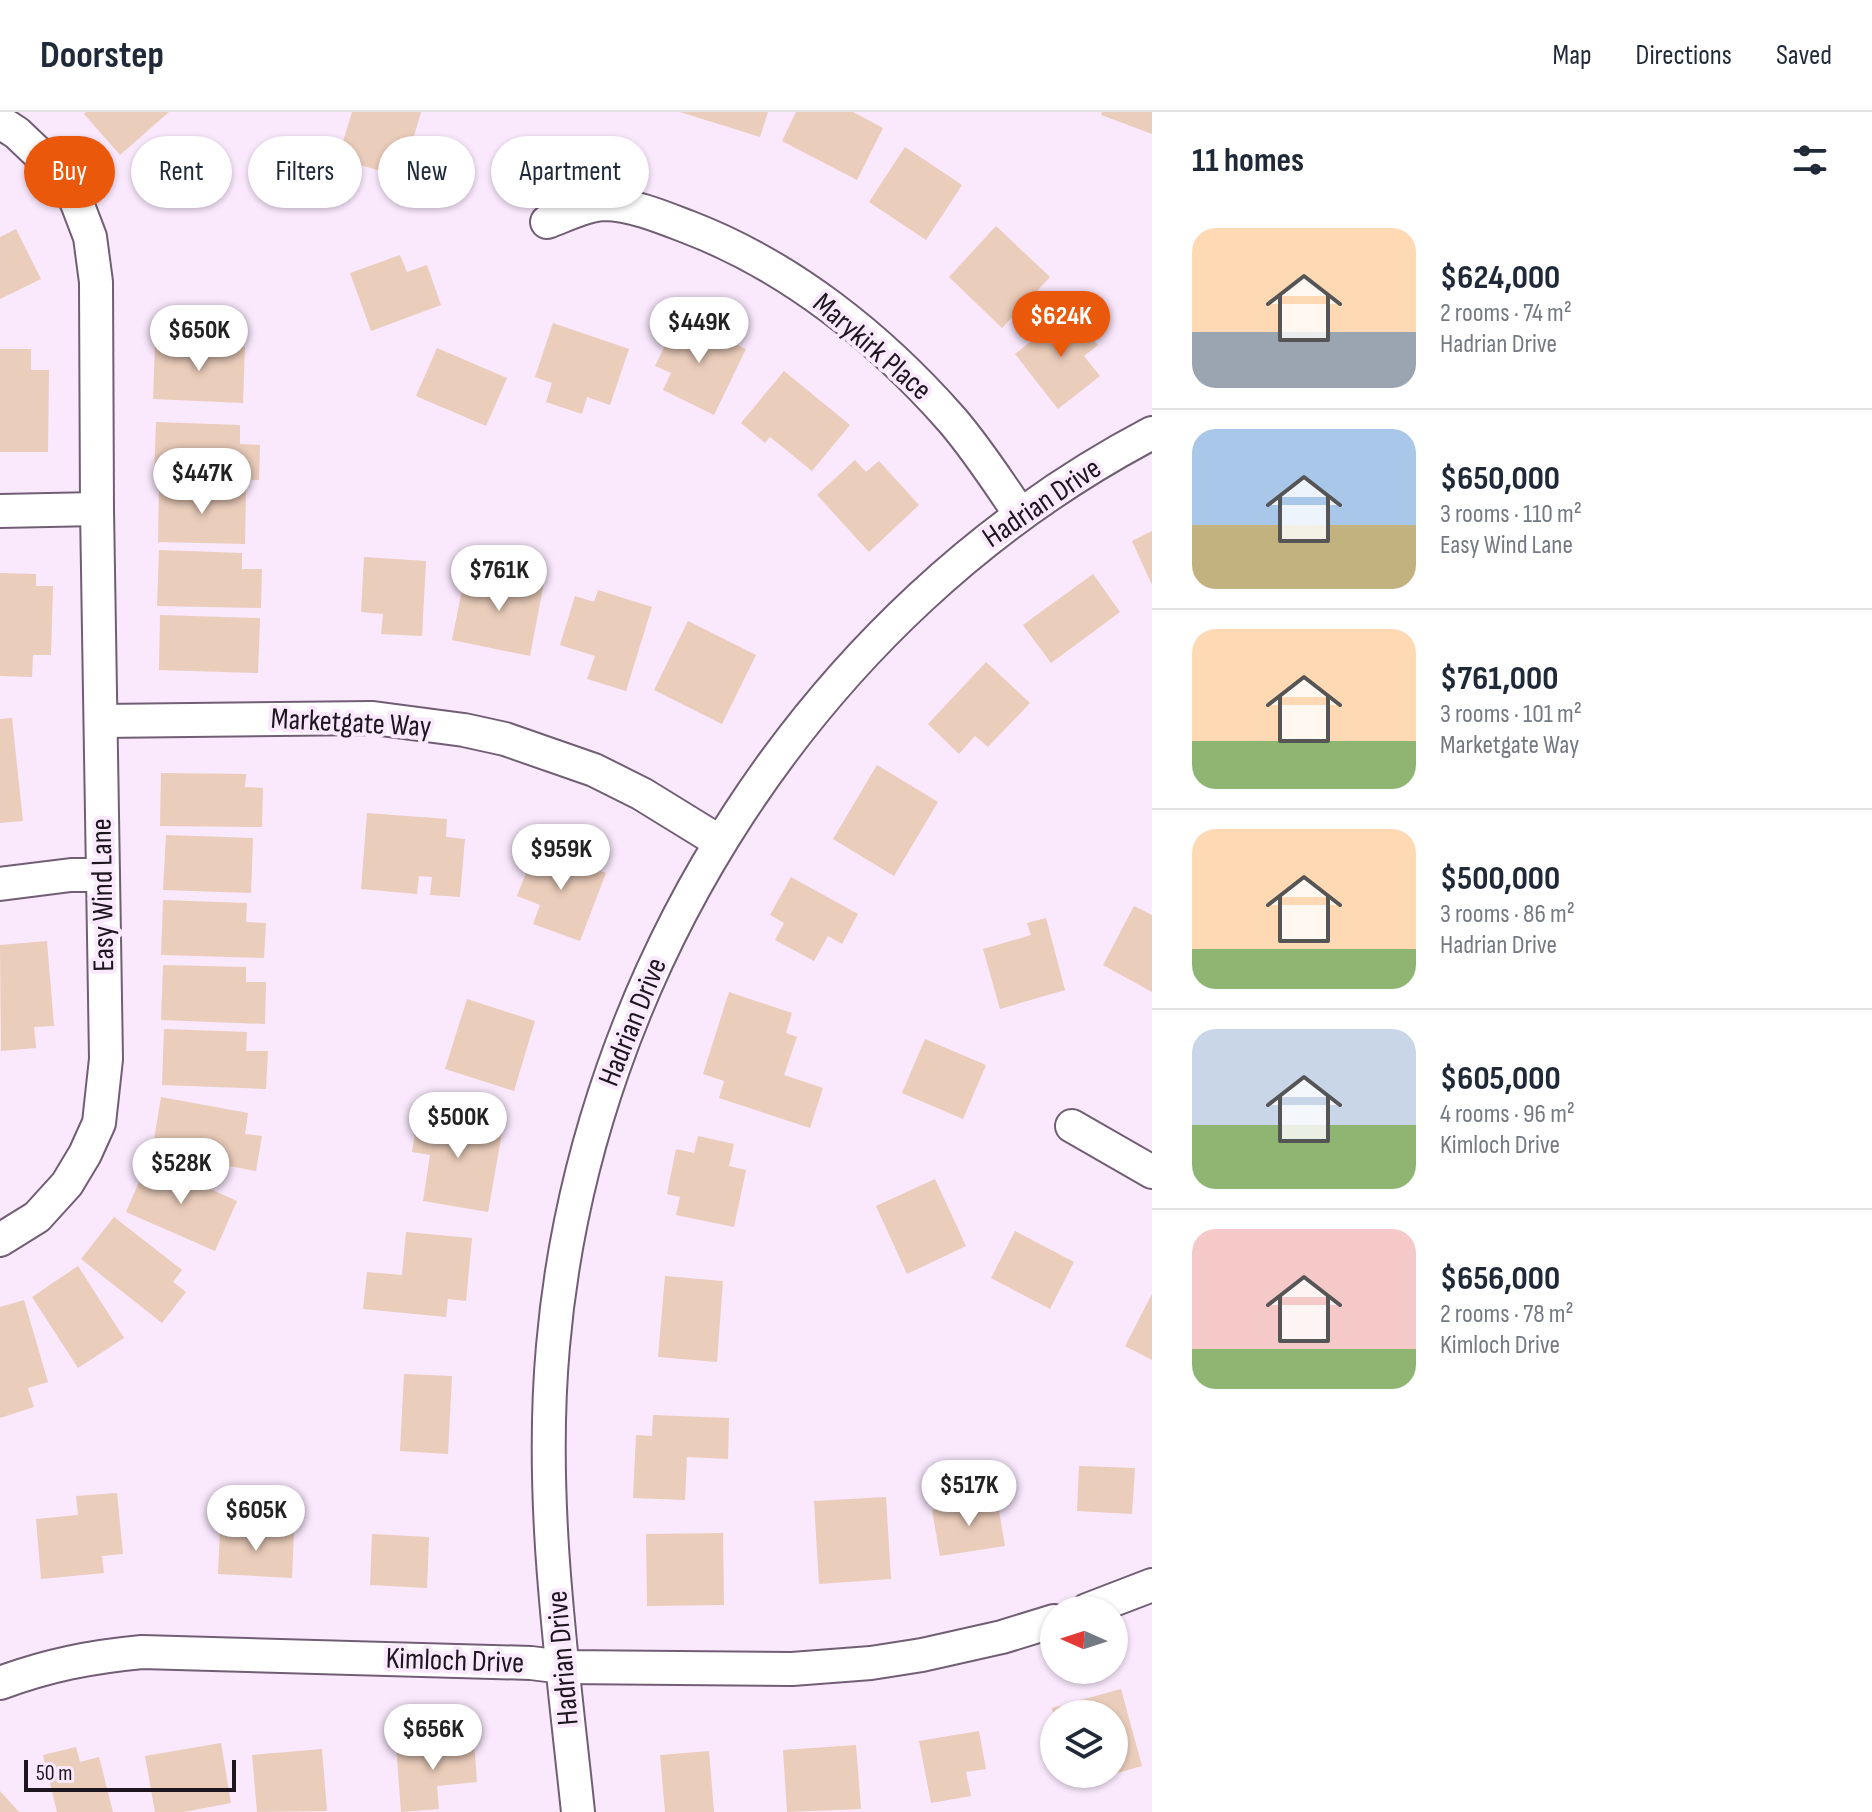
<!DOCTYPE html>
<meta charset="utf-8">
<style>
:root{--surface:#fff;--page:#f2f2f3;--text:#1f2937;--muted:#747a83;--line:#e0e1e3;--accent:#ea580c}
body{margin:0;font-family:"Sofia Sans Condensed",sans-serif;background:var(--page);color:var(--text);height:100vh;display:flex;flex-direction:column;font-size:30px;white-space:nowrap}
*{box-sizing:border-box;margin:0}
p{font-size:26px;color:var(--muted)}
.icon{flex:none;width:44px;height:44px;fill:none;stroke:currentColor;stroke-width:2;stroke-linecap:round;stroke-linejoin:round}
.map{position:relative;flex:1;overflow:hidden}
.drawer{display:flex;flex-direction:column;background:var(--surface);width:720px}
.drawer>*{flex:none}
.banner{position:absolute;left:24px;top:24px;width:760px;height:72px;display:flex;gap:16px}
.needle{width:52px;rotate:273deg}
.fabs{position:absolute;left:1040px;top:1484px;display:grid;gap:16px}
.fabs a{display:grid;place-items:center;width:88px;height:88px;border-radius:50%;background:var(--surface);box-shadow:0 2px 6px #0004;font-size:40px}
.scale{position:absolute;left:24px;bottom:20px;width:212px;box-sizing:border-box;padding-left:8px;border:4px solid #1d161f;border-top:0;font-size:22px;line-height:28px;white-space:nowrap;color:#1d161f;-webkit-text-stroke:6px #fae8fd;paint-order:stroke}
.price{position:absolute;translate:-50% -68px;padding:0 18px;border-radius:28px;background:#fff;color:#222;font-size:26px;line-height:52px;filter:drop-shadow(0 2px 4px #0008)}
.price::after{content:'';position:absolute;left:50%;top:48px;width:24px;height:18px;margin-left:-12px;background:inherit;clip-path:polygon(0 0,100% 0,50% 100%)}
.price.active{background:var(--accent);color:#fff}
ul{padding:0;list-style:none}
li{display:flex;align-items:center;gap:24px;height:200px;padding:0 40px}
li+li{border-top:2px solid var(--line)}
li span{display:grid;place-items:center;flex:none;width:224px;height:160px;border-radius:24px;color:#555}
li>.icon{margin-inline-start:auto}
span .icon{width:96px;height:96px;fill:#fffc;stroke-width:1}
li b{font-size:34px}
h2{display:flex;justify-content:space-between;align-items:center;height:96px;padding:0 40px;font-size:34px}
.pill{padding:0 28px;border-radius:36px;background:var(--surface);box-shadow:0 2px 6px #0004;font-size:28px;line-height:72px}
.pill.active{background:var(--accent);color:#fff}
header{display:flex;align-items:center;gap:48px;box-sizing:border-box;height:112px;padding:0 40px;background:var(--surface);border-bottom:2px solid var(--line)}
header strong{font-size:38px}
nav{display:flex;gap:44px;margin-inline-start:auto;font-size:28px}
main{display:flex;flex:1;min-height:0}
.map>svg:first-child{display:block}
.building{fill:#ebcdbb}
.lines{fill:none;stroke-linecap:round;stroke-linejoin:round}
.street-casing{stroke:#715e74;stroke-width:36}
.street{stroke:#fff;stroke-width:32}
.labels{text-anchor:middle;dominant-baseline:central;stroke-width:8;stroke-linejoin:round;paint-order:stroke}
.street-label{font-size:30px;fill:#1d161f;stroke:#fae8fd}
</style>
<header>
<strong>Doorstep</strong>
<nav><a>Map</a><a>Directions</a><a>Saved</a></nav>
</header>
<main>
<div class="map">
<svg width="1152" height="1700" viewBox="0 0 1152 1700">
<rect width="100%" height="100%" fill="#fae8fd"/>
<!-- building -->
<g class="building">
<path d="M 86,0 L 169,0 L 120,43 L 84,2 Z"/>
<path d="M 352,0 L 421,0 L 412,31 L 429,36 L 419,71 L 338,46 Z"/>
<path d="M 680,0 L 768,0 L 760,25 Z"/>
<path d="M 796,0 L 853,0 L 883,16 L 857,68 L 782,29 Z"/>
<path d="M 1102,0 L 1152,0 L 1152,22 L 1101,3 Z"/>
<path d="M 905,35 L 962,73 L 926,128 L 869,90 Z"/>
<path d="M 996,114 L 1050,165 L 1002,216 L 949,165 Z"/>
<path d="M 16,117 L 41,167 L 0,187 L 0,125 Z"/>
<path d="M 400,143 L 407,160 L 427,153 L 441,193 L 371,219 L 350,161 Z"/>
<path d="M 1070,198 L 1098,233 L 1084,244 L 1100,264 L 1058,297 L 1015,242 Z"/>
<path d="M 679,205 L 746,237 L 714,303 L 663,278 L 671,261 L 655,254 Z"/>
<path d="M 553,211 L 629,237 L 610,293 L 587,285 L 582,302 L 546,290 L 552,271 L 535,265 Z"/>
<path d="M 155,232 L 245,235 L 243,291 L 153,287 Z"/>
<path d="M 437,236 L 507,266 L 486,314 L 416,284 Z"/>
<path d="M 0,237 L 31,237 L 31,258 L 49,258 L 48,340 L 0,340 Z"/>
<path d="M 784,259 L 850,313 L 812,359 L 770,325 L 765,331 L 741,311 Z"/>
<path d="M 156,310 L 240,313 L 240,332 L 260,333 L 259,368 L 154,365 Z"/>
<path d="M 855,348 L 866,360 L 879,349 L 919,393 L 869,440 L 817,383 Z"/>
<path d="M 159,375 L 246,377 L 245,432 L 158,430 Z"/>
<path d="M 1152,419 L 1152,473 L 1132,429 Z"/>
<path d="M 159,438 L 242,441 L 242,457 L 262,457 L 261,496 L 157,494 Z"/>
<path d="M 364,445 L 426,449 L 422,524 L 381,522 L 383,502 L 361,500 Z"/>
<path d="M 485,459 L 544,470 L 530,544 L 452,528 L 464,468 L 482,471 Z"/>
<path d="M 0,461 L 36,462 L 36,474 L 53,474 L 51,543 L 33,543 L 32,565 L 0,564 Z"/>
<path d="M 1093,462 L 1120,500 L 1051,551 L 1023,513 Z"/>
<path d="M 598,478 L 652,495 L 626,579 L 587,567 L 595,544 L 560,533 L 575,484 L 594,490 Z"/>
<path d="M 160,503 L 260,506 L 258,561 L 159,558 Z"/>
<path d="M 688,509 L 756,543 L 722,612 L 654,578 Z"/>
<path d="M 986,550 L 1030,591 L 988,635 L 975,624 L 959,642 L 928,612 Z"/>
<path d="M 12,606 L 23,709 L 0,711 L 0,607 Z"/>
<path d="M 877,653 L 938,690 L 894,764 L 833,727 Z"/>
<path d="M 161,661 L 246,662 L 245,675 L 263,676 L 262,715 L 160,714 Z"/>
<path d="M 367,701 L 447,707 L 446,725 L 465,727 L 460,785 L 430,783 L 432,765 L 419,764 L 417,782 L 361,777 Z"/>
<path d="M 166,723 L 253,726 L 251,781 L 163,778 Z"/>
<path d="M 536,735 L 606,761 L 580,829 L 533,812 L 540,793 L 517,784 Z"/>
<path d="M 791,765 L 858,802 L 842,832 L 828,824 L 814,849 L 775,828 L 784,811 L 770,803 Z"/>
<path d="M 163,788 L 247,791 L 246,810 L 266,811 L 264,846 L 161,843 Z"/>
<path d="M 1134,794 L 1152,803 L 1152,880 L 1103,853 Z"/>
<path d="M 1046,806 L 1065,878 L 1000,897 L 983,837 L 1031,823 L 1027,811 Z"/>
<path d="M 47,829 L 54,914 L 34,915 L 36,936 L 1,939 L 0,833 Z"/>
<path d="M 163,853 L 246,855 L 246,870 L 266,870 L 265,912 L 161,908 Z"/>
<path d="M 729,880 L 792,901 L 786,921 L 797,925 L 784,963 L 823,976 L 810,1016 L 719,986 L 724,969 L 703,962 Z"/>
<path d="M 467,887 L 535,909 L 514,979 L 445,957 Z"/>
<path d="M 164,917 L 247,920 L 246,939 L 268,939 L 266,977 L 162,973 Z"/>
<path d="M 925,927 L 986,953 L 963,1007 L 902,981 Z"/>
<path d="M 161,985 L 248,1001 L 245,1022 L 262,1024 L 256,1059 L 152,1040 Z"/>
<path d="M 418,1001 L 503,1015 L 488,1100 L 423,1089 L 430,1043 L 412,1040 Z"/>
<path d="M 698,1024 L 734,1032 L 729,1054 L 746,1058 L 734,1115 L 676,1103 L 680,1085 L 667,1082 L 676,1037 L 694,1041 Z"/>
<path d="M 148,1049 L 237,1089 L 215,1139 L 126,1100 Z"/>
<path d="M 935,1067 L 966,1134 L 907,1162 L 876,1094 Z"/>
<path d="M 114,1105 L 182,1158 L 173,1170 L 186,1180 L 162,1211 L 81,1147 Z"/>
<path d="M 1015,1119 L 1074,1150 L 1050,1197 L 991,1166 Z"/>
<path d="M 406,1120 L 472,1126 L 466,1189 L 448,1187 L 446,1205 L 363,1197 L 367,1160 L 402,1163 Z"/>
<path d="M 78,1154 L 124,1226 L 78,1256 L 32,1185 Z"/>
<path d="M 665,1164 L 723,1169 L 717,1250 L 658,1245 Z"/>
<path d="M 1152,1182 L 1152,1248 L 1125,1234 Z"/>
<path d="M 24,1188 L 48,1270 L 28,1276 L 34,1295 L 0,1306 L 0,1195 Z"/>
<path d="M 404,1262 L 452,1264 L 448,1342 L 400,1339 Z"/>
<path d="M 653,1303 L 729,1306 L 728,1347 L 687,1345 L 685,1388 L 633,1386 L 636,1323 L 652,1324 Z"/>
<path d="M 1079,1354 L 1135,1356 L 1132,1402 L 1077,1399 Z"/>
<path d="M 117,1381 L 123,1442 L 102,1444 L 104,1461 L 41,1467 L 36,1407 L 78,1403 L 76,1384 Z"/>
<path d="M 886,1385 L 891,1467 L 819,1472 L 814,1389 Z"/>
<path d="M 997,1387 L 1005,1434 L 940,1444 L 932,1398 Z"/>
<path d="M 220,1417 L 294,1420 L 292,1466 L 218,1462 Z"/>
<path d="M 723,1421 L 724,1493 L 647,1494 L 646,1422 Z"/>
<path d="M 372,1422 L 429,1425 L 427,1476 L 370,1473 Z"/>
<path d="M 1121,1577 L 1142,1654 L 1114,1662 L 1114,1602 L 1053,1602 L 1052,1596 Z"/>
<path d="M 979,1619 L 986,1657 L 966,1660 L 971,1684 L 931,1691 L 919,1629 Z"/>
<path d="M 474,1628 L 477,1670 L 437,1674 L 439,1697 L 401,1700 L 396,1634 Z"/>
<path d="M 221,1631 L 231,1691 L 184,1700 L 155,1700 L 145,1644 Z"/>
<path d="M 856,1633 L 861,1697 L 787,1700 L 783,1638 Z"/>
<path d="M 76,1635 L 80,1650 L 99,1645 L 113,1700 L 57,1700 L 43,1643 Z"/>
<path d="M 322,1637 L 327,1699 L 257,1700 L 252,1643 Z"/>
<path d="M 709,1639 L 714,1700 L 665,1700 L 660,1643 Z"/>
<path d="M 1069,1662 L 1111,1662 L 1111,1663 L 1072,1673 Z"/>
<path d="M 0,1679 L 19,1700 L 0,1700 Z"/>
</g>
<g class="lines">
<!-- street casing -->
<g class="street-casing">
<g id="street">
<path d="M 0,10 L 17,21 L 62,64 L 77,91 L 90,125 L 96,170 L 97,397 L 106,947 L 99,1011 L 85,1042 L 67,1072 L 37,1105 L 0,1128"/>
<path d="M 547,110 C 564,104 587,92 605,92 C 634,93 662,105 688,115 C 790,154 880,226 952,308 C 977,337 999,371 1020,402"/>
<path d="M 0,399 L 97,397"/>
<path d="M 101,609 L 373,606 L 464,618 L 505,627 L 594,658 L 642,682 L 720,730"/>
<path d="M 0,772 L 71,763 L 103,763"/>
<path d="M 1072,1014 L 1152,1060"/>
<path d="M 1087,1498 L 1152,1473"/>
<path d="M 0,1571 C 49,1553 90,1545 142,1540 L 531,1551 L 563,1555 L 792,1557 L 871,1551 L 922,1543 L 1002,1525 L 1054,1509"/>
<path d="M 578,1700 C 562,1546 539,1389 553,1234 C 586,856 815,498 1152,321"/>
</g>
</g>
<!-- street -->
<use href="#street" class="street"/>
</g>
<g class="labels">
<!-- street labels -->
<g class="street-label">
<text transform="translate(872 235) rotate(41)">Marykirk Place</text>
<text transform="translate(1042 391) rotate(-34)">Hadrian Drive</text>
<text transform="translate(351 611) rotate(3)">Marketgate Way</text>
<text transform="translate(103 783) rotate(-91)">Easy Wind Lane</text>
<text transform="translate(633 910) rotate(-68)">Hadrian Drive</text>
<text transform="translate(563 1546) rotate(-95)">Hadrian Drive</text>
<text transform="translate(455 1549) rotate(2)">Kimloch Drive</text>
</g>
</g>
</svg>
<div class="fabs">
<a><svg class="needle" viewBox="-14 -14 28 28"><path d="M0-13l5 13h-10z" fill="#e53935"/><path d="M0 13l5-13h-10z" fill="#747a83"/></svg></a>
<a><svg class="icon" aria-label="layers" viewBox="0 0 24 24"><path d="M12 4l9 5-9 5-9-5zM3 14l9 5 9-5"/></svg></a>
</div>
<div class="scale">50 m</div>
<b class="price active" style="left:1061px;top:247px">$624K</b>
<b class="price" style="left:699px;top:253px">$449K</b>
<b class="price" style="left:199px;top:261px">$650K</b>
<b class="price" style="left:202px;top:404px">$447K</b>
<b class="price" style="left:499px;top:501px">$761K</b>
<b class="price" style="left:561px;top:780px">$959K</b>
<b class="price" style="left:458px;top:1048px">$500K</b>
<b class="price" style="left:181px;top:1094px">$528K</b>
<b class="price" style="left:969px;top:1416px">$517K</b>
<b class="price" style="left:256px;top:1441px">$605K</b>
<b class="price" style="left:433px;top:1660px">$656K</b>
<div class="banner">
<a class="pill active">Buy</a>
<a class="pill">Rent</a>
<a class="pill">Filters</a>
<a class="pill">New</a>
<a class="pill">Apartment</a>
</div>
</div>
<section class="drawer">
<h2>11 homes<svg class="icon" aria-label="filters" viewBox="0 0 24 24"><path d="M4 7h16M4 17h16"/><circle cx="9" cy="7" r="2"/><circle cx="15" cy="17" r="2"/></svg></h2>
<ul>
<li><span style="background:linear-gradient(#ffd9b3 65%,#9aa5b1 0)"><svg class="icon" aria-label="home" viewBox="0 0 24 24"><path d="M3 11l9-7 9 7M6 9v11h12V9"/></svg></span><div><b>$624,000</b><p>2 rooms · 74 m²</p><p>Hadrian Drive</p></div></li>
<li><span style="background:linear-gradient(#a9c7e8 60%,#c2b280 0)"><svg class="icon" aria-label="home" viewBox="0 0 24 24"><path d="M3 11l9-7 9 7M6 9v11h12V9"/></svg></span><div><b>$650,000</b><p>3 rooms · 110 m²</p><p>Easy Wind Lane</p></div></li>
<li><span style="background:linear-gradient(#ffd9b3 70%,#8fb573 0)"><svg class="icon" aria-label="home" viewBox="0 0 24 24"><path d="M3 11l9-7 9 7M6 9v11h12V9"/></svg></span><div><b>$761,000</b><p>3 rooms · 101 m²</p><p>Marketgate Way</p></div></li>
<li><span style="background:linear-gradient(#ffd9b3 75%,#8fb573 0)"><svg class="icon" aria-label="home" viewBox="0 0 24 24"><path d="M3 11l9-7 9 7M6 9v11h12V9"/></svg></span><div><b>$500,000</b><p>3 rooms · 86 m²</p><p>Hadrian Drive</p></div></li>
<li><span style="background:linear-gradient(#c9d6e8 60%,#8fb573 0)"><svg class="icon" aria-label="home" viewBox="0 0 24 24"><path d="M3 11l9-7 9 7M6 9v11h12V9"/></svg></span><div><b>$605,000</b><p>4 rooms · 96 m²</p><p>Kimloch Drive</p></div></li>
<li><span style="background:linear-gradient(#f6c9c9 75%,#8fb573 0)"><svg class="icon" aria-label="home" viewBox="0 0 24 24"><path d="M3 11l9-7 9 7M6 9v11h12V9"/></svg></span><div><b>$656,000</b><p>2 rooms · 78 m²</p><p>Kimloch Drive</p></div></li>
</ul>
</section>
</main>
